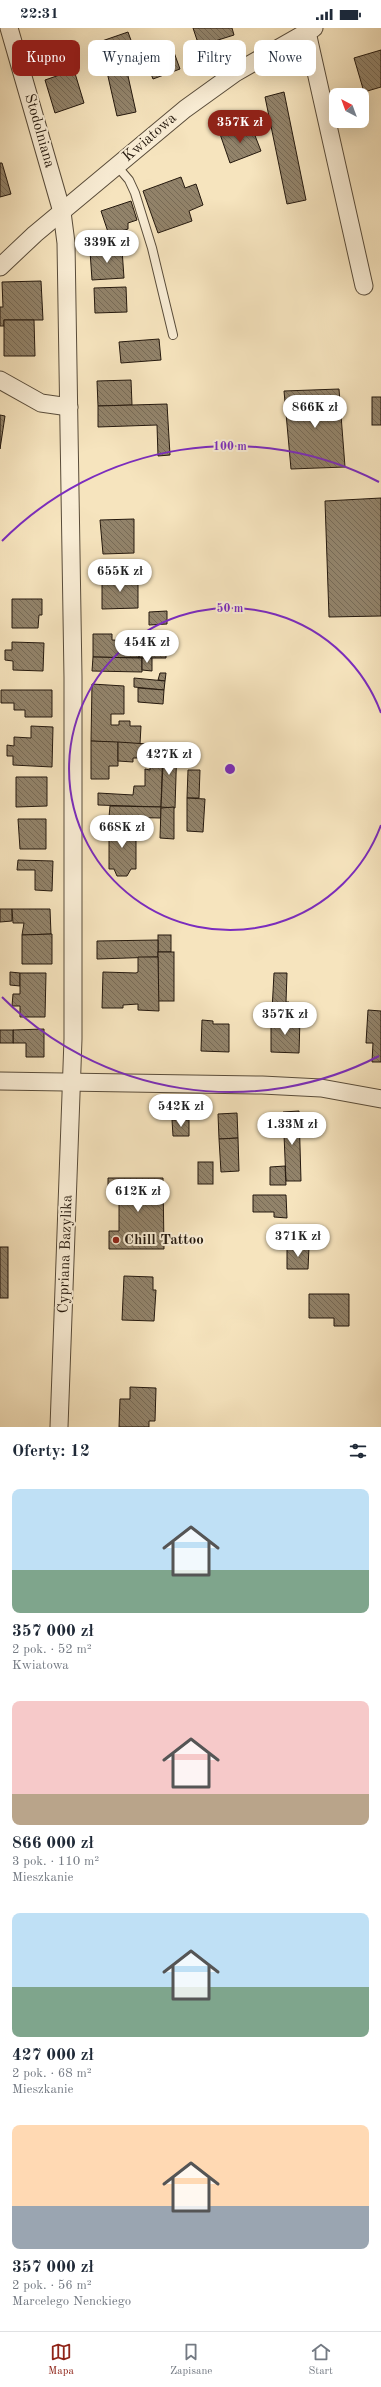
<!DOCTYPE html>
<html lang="pl">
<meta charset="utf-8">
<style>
:root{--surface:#fff;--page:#f2f2f3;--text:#1f2937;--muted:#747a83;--line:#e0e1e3;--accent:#8f2418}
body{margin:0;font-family:"Old Standard TT",serif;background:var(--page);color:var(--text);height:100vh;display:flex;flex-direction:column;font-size:15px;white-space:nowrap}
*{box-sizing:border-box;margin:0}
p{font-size:13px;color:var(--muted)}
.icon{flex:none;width:22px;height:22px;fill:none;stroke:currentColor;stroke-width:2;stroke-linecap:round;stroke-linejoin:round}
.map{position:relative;height:1399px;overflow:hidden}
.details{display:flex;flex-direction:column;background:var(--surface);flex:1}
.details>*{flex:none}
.guide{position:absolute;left:12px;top:12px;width:357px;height:36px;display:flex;gap:8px}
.needle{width:26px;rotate:319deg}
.controls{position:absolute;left:329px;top:60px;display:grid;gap:8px}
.controls a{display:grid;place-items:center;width:40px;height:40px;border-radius:8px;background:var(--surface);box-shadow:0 4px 16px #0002;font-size:20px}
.price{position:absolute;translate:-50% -34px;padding:0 9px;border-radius:14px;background:#fff;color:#222;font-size:13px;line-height:26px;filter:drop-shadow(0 1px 2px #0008)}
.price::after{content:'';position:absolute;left:50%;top:24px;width:12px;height:9px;margin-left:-6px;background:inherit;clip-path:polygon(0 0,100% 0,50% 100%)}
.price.active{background:var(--accent);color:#fff}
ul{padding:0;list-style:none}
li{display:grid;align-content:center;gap:8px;height:212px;padding:0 12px}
li span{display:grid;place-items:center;height:124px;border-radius:8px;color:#555}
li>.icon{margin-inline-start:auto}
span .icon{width:72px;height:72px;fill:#fffc;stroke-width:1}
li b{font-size:17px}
h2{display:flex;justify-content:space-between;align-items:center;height:48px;padding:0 12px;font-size:17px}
.tag{padding:0 14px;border-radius:8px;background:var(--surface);box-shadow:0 4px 16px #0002;font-size:14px;line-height:36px}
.tag.active{background:var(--accent);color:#fff}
.status{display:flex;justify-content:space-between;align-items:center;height:28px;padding:0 20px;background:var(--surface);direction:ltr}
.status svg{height:11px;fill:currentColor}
.menu{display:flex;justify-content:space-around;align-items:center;height:56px;border-top:1px solid var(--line);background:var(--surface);font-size:11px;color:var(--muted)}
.menu a{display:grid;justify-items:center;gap:2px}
.menu .active{color:var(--accent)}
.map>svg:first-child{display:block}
.building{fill:url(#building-back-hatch);stroke:#25190e}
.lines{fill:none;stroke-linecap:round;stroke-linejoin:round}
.service-casing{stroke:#594c3a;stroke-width:10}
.minor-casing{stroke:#594c3a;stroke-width:19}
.service{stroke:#f9edd5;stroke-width:8}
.minor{stroke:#f9edd5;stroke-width:17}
.ring{fill:none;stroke:#7b2cbf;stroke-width:2}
.poi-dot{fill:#8f2418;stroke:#f9edd5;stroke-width:1.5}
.labels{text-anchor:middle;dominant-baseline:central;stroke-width:4;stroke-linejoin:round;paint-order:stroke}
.street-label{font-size:15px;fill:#25190e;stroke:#f9edd5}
.poi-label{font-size:15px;font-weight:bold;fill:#25190e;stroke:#f9edd5;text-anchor:start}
.centre{fill:#7b2cbf;stroke:#f9edd5;stroke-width:2}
.ring-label{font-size:12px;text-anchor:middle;font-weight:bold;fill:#7b2cbf;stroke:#f9edd5;stroke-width:4;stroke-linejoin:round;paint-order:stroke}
</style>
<div class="status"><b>22:31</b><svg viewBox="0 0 49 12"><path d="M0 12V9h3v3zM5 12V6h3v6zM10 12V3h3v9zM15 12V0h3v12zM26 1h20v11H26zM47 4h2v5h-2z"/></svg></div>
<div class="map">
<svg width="381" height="1399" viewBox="0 0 381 1399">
<defs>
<pattern id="building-back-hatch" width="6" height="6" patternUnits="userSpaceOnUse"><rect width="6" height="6" fill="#92836a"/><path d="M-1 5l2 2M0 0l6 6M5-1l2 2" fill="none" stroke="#776a56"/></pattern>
</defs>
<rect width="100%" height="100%" fill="#f6e4be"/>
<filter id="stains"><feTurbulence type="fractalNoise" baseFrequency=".005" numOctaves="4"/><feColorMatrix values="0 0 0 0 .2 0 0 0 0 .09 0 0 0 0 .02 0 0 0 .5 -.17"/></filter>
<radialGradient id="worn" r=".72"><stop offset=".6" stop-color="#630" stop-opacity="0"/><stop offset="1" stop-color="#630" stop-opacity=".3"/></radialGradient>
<!-- building -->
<g class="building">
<path d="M 193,0 L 232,0 L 234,7 L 199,18 Z"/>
<path d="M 128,4 L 136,26 L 107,36 L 99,14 Z"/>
<path d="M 171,16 L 180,41 L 153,51 L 143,26 Z"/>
<path d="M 381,22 L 381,59 L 364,64 L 354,30 Z"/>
<path d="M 126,39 L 136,84 L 117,88 L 107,44 Z"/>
<path d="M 74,42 L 84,75 L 55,85 L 45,52 Z"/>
<path d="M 284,64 L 306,172 L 287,176 L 265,69 Z"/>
<path d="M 245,97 L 248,107 L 254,105 L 261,123 L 230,135 L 220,106 Z"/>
<path d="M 0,135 L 2,135 L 11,166 L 0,169 Z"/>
<path d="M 181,149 L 185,160 L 196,156 L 203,177 L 189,183 L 192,193 L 158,205 L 143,163 Z"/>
<path d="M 131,173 L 137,192 L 128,195 L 128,201 L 109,207 L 101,183 Z"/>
<path d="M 122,221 L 124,250 L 92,252 L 90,223 Z"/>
<path d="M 41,253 L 43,292 L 4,292 L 4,298 L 0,298 L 0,279 L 3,279 L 2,254 Z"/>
<path d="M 126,259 L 127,284 L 95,285 L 94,260 Z"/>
<path d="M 4,292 L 34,292 L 35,328 L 4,328 Z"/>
<path d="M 159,311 L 161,332 L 121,335 L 119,314 Z"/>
<path d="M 131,352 L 132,377 L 98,378 L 97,353 Z"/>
<path d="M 339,361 L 345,439 L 291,441 L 284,363 Z"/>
<rect x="372" y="369" width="9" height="28"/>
<path d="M 167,376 L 170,427 L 158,428 L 157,397 L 98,399 L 98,378 Z"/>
<path d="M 0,387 L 5,388 L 0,421 Z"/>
<path d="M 381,470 L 381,588 L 329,589 L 325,473 Z"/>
<path d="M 134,491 L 134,525 L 103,526 L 100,492 Z"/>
<path d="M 102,549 L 138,549 L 138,580 L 102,581 Z"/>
<path d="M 12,571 L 42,571 L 42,587 L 39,587 L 38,600 L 12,600 Z"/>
<path d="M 167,583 L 167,596 L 149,597 L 149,584 Z"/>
<path d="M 93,606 L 112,606 L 112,612 L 140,613 L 139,630 L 93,629 Z"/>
<path d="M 12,614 L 44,615 L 43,643 L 13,642 L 13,633 L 5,632 L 5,622 L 12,622 Z"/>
<path d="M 140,615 L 156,616 L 156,621 L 166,621 L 166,630 L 139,630 Z"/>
<path d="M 93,629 L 142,630 L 142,644 L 92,643 Z"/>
<path d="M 142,630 L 152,630 L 152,643 L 142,642 Z"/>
<path d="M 160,645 L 166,645 L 165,653 L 158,652 Z"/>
<path d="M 134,650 L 165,653 L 164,662 L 134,659 Z"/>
<path d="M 92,656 L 124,658 L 124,686 L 111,686 L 111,697 L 119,697 L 119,693 L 130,693 L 130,698 L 141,698 L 140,716 L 91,713 Z"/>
<path d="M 138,660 L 164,662 L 163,676 L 138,674 Z"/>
<path d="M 1,662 L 52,662 L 52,689 L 25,689 L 25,682 L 14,682 L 14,675 L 1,675 Z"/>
<path d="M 31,698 L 53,699 L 52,739 L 13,737 L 13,728 L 7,728 L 7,717 L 14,718 L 14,709 L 31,710 Z"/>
<path d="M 91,713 L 118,714 L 118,738 L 109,738 L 109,751 L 91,751 Z"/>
<path d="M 118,714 L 163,717 L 161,779 L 98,777 L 98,765 L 133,767 L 134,758 L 145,758 L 145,741 L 150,742 L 150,730 L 133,730 L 133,734 L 118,733 Z"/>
<path d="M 164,715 L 177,716 L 175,780 L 161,779 Z"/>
<path d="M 188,742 L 200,742 L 199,770 L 187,770 Z"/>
<path d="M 16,749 L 47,749 L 47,778 L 16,779 Z"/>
<path d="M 187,770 L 205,771 L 203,804 L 187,803 Z"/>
<path d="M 110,778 L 161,779 L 161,790 L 109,789 Z"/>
<path d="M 174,779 L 174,811 L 160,810 L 161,780 Z"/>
<path d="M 18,791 L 46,791 L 46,821 L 20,821 Z"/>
<path d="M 109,798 L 136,798 L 136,841 L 131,841 L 127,848 L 117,848 L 114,841 L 109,841 Z"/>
<path d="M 18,832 L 53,833 L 52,863 L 35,862 L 35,842 L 17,842 Z"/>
<path d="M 0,881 L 12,881 L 12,893 L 0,894 Z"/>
<path d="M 12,881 L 50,881 L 51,906 L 22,907 L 24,895 L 13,895 Z"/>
<path d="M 52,906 L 52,936 L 22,936 L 22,907 Z"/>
<rect x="158" y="907" width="13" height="17"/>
<path d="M 158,912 L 158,929 L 97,931 L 97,913 Z"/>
<rect x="158" y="924" width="16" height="49"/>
<path d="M 138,929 L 158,929 L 159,983 L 138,982 L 138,976 L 123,977 L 123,980 L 102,980 L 103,944 L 136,945 L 138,944 Z"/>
<path d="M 10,944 L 20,945 L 20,958 L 10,957 Z"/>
<path d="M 20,945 L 46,945 L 45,989 L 20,989 L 20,978 L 12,978 L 13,966 L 20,966 Z"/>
<path d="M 274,945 L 287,945 L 286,974 L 289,974 L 288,984 L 272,983 Z"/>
<path d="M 368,982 L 381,983 L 381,1034 L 372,1034 L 373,1015 L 366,1015 Z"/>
<path d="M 271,991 L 300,991 L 299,1025 L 271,1024 Z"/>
<path d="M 202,992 L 213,993 L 213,996 L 229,996 L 229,1024 L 201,1023 Z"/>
<path d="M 44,1001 L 44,1029 L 26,1029 L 26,1015 L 13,1015 L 13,1002 Z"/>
<rect x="0" y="1002" width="13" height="13"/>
<path d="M 299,1083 L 301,1153 L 286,1153 L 283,1084 Z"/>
<path d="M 237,1085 L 238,1110 L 219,1111 L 218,1086 Z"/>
<path d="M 172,1092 L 189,1092 L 189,1108 L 173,1108 Z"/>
<path d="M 238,1110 L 239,1143 L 221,1144 L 219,1111 Z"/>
<rect x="198" y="1134" width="15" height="22"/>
<path d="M 285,1138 L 286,1157 L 270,1157 L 270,1139 Z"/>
<path d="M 108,1150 L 163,1150 L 164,1221 L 109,1221 L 109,1203 L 119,1203 L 119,1169 L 108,1169 Z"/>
<path d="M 253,1167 L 286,1167 L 287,1190 L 274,1189 L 274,1184 L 253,1184 Z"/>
<rect x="0" y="1219" width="8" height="51"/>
<path d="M 287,1219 L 309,1219 L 308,1241 L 287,1241 Z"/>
<path d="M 124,1248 L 153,1249 L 153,1262 L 156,1262 L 154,1293 L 122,1292 Z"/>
<path d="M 309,1266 L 349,1266 L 349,1298 L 334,1298 L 334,1290 L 309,1290 Z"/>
<path d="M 130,1359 L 156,1360 L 155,1393 L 149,1393 L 149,1399 L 119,1399 L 120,1371 L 130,1371 Z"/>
</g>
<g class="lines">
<!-- service casing -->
<g class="service-casing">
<path id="service" d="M 117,138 L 129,152 L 135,165 L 152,220 L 173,307"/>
</g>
<!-- minor casing -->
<g class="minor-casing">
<g id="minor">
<path d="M 9,0 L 62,184 L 66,215 L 73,649 L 73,1011 L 59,1399"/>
<path d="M 307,4 L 364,258"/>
<path d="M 0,239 L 35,206 L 185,81 L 235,45 L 314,0"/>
<path d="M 0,352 L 41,375 L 69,379"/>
<path d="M 0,1053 L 262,1057 L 321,1060 L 381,1071"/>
</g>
</g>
<!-- service -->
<use href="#service" class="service"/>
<!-- minor -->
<use href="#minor" class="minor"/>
</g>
<!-- distance rings -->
<g class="ring">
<path d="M381 797A161 161 0 1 1 381 685"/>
<path d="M379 1028A323 323 0 0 1 2 969M2 513A323 323 0 0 1 379 454"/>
</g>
<!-- markers -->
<circle class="poi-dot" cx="116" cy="1212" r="4"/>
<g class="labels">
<!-- street labels -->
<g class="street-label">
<text transform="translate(39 103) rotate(74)">Stodolniana</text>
<text transform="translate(150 110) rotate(-41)">Kwiatowa</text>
<text transform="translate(66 1226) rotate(-88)">Cypriana Bazylika</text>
</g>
<!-- poi labels -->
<g class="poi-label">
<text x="124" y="1212">Chill Tattoo</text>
</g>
</g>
<circle cx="230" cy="741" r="6" class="centre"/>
<g class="ring-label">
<text x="230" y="422">100 m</text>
<text x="230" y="584">50 m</text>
</g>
<rect width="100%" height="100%" filter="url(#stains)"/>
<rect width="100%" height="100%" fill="url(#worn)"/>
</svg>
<div class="controls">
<a><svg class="needle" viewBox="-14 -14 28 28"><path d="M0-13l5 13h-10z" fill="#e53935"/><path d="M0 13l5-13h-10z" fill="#747a83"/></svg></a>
</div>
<b class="price active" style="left:240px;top:116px">357K zł</b>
<b class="price" style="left:107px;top:236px">339K zł</b>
<b class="price" style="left:315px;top:401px">866K zł</b>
<b class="price" style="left:120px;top:565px">655K zł</b>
<b class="price" style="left:147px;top:636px">454K zł</b>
<b class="price" style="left:169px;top:748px">427K zł</b>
<b class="price" style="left:122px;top:821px">668K zł</b>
<b class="price" style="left:285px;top:1008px">357K zł</b>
<b class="price" style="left:181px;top:1100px">542K zł</b>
<b class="price" style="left:292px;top:1118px">1.33M zł</b>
<b class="price" style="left:138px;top:1185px">612K zł</b>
<b class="price" style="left:298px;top:1230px">371K zł</b>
<div class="guide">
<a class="tag active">Kupno</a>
<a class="tag">Wynajem</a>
<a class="tag">Filtry</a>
<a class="tag">Nowe</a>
</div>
</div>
<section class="details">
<h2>Oferty: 12<svg class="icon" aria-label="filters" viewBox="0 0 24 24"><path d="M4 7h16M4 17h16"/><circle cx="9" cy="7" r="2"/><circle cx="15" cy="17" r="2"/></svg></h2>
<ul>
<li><span style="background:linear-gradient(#bfe0f5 65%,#7fa58c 0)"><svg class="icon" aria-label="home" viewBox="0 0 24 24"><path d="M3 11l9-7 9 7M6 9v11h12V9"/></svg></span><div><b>357 000 zł</b><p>2 pok. · 52 m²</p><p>Kwiatowa</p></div></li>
<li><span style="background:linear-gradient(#f6c9c9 75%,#b9a48a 0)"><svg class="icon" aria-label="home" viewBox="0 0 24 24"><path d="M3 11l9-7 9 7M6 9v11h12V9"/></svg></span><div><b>866 000 zł</b><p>3 pok. · 110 m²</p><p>Mieszkanie</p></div></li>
<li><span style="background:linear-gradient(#bfe0f5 60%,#7fa58c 0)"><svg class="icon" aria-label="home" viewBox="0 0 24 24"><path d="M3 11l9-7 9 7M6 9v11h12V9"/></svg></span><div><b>427 000 zł</b><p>2 pok. · 68 m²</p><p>Mieszkanie</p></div></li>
<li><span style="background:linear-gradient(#ffd9b3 65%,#9aa5b1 0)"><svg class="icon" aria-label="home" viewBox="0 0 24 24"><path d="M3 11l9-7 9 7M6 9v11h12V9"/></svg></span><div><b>357 000 zł</b><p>2 pok. · 56 m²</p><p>Marcelego Nenckiego</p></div></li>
</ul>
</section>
<nav class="menu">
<a class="active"><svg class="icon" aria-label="map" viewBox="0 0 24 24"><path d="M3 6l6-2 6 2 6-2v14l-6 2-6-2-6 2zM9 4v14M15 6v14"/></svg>Mapa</a>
<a><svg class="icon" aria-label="saved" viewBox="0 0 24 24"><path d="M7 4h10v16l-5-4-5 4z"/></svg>Zapisane</a>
<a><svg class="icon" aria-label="home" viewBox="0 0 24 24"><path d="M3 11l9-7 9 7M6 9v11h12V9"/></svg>Start</a>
</nav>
